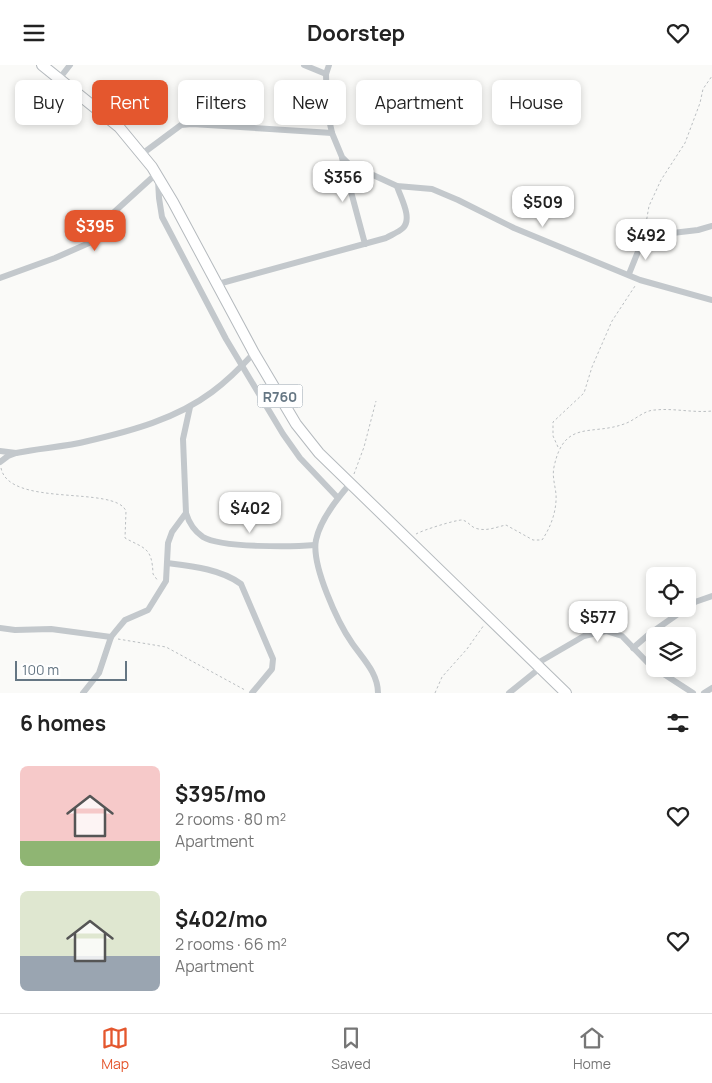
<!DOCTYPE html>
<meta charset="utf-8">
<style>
:root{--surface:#fff;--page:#f2f2f2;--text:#222;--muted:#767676;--line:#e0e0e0;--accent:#e4572e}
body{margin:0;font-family:Manrope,sans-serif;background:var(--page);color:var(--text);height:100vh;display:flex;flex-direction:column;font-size:19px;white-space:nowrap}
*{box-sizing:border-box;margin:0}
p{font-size:16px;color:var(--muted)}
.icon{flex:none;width:28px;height:28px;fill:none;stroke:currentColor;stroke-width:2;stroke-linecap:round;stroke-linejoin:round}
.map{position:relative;height:628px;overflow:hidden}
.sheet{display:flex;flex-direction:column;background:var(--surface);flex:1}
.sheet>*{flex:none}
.hud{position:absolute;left:15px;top:15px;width:682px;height:45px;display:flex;gap:10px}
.fabs{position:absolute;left:646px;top:502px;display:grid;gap:10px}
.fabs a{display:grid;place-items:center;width:50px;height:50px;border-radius:8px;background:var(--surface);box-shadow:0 2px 8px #0003;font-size:25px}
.scale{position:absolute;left:15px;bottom:12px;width:112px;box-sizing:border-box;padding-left:5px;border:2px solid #657683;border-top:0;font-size:14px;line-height:18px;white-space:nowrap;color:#657683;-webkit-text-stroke:4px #fff;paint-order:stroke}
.price{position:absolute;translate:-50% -42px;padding:0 11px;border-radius:10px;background:#fff;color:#222;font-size:16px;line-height:32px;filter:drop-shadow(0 1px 2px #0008)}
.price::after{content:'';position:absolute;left:50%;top:30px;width:15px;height:11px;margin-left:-8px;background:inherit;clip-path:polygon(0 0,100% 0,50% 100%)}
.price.active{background:var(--accent);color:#fff}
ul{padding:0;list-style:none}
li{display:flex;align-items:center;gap:15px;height:125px;padding:0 20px}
li span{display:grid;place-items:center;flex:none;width:140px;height:100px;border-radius:8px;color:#555}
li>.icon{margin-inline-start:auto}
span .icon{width:60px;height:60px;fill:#fffc;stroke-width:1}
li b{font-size:21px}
h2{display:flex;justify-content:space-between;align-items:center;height:60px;padding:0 20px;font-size:21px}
.chip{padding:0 18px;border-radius:8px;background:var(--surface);box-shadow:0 2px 8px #0003;font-size:18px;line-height:45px}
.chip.active{background:var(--accent);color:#fff}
header{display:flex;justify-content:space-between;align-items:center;height:65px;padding:0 20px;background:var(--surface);font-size:22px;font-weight:700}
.dock{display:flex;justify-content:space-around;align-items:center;height:70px;border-top:1px solid var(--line);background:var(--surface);font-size:14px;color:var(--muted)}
.dock a{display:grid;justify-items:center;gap:2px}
.dock .active{color:var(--accent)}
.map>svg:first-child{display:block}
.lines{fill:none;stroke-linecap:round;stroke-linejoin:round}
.primary-casing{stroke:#b5babe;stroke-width:12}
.path{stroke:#bbbfc2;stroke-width:1;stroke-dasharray:2.5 2.5;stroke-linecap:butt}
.street{stroke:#c3c8cc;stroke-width:6}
.primary{stroke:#fff;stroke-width:10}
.labels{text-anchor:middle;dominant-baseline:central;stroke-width:5;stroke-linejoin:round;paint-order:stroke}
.shield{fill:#fff;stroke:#939fa8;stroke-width:1}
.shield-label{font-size:14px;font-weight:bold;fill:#657683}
</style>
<header><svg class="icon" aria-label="menu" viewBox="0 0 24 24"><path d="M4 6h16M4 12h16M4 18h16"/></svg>Doorstep<svg class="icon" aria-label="heart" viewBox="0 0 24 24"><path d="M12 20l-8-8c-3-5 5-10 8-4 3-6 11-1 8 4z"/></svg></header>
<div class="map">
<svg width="712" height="628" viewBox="0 0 712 628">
<rect width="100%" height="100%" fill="#fafaf8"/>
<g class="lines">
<!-- primary casing -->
<g class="primary-casing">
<path id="primary" d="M 42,0 L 119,62 L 152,102 L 173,137 L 254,288 L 296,359 L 319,388 L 566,628"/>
</g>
<!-- path -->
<g class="path">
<path d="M 645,164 L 649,141 L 661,115 L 685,78 L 700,38 L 703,24 L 712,11"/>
<path d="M 558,382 L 553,371 L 553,357 L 584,328 L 592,302 L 612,256 L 635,221"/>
<path d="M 1,403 C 9,443 115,420 126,446 L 125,473 C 145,484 152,482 153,509 L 158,516"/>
<path d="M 354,409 L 364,382 L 376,336"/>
<path d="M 416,469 C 423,465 455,455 462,455 C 468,456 470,461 475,463 C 486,467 496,462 506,460 L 533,475 L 542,475 C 551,462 557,445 556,429 C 555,420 552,411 554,402 C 564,354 591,371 624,359 C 634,356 644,345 655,345 C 674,343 693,348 712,346"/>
<path d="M 118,574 L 166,582 L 245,625"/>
<path d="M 435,628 L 442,612 L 467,584 L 484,560"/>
</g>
<!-- street -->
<g class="street">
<path d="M 304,0 L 326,9"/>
<path d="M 329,0 L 326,9 L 327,45 L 332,68 L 342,92 L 349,99 L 397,121 L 432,124 L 458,135 L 514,163 L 640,215 L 712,235"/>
<path d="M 59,14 L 70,0"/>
<path d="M 142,89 L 181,60 L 192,59 L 332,68"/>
<path d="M 342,93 L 365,179"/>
<path d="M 158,115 L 159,133 L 162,152 L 226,274 L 283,369 L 300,393 L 338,433"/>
<path d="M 629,209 L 643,174 L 647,171 L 698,165 L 712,161"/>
<path d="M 0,213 L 55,193 L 89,178 L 99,167 L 112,149 L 156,109"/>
<path d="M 218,219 L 386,173 C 391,170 399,167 403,163 C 413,153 400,132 397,121"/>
<path d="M 0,386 L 16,388"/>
<path d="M 0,397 L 8,391 L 16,388 C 40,383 65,382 88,376 C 131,366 176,354 212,327 C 227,316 241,302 254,288"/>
<path d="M 349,420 C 336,435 320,455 316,475 C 311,500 338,558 352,578 C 363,594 378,608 378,628"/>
<path d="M 186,448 C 189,458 194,466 203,472 C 221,483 293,482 315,480"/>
<path d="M 167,498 C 191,501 221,504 241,519 L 273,594 L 272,604 L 252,628"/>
<path d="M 688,542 L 695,537 L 712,531"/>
<path d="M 0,563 L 15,565 L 51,564 L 111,572"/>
<path d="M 633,583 L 648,570 L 685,544"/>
<path d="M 536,599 L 584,571 L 606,566 L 622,571 L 647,597 L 655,603"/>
<path d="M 656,604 L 693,628"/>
<path d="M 83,628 L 99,608 L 111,572 L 115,567 L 125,555 L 148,545 L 166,516 L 168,478 L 172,467 L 186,448 L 183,374 L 190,342"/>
<path d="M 509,628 L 540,603"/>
<path d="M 704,628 L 712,623"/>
</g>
<!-- primary -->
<use href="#primary" class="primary"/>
</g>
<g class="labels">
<!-- shield labels -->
<rect class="shield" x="257.5" y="319.5" width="45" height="23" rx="4"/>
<g class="shield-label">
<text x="280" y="331">R760</text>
</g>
</g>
</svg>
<div class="fabs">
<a><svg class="icon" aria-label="locate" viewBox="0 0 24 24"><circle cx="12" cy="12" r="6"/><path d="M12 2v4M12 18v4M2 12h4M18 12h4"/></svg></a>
<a><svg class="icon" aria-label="layers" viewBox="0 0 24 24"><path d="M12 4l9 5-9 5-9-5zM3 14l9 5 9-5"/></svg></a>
</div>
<div class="scale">100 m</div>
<b class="price" style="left:343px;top:138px">$356</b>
<b class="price" style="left:543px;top:163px">$509</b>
<b class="price active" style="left:95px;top:187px">$395</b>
<b class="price" style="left:646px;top:196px">$492</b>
<b class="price" style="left:250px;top:469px">$402</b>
<b class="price" style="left:598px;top:578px">$577</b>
<div class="hud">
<a class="chip">Buy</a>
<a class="chip active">Rent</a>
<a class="chip">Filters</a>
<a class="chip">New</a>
<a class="chip">Apartment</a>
<a class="chip">House</a>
</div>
</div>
<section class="sheet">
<h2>6 homes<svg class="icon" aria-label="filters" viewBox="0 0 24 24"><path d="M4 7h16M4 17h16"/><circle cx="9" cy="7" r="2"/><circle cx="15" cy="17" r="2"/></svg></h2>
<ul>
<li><span style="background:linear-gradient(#f6c9c9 75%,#8fb573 0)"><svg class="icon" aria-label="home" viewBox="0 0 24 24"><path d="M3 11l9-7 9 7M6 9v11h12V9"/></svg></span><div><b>$395/mo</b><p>2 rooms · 80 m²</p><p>Apartment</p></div><svg class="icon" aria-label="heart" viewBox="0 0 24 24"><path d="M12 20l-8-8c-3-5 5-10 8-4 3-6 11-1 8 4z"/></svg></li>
<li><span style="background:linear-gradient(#dfe7d0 65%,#9aa5b1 0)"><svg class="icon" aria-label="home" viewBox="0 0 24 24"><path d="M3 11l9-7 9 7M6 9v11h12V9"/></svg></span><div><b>$402/mo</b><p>2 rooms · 66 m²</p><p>Apartment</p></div><svg class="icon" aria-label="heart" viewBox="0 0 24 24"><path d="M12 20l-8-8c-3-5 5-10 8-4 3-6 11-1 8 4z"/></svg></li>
</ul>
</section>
<nav class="dock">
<a class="active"><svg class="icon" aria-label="map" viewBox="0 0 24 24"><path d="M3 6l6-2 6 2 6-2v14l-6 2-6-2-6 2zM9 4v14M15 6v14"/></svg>Map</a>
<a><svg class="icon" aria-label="saved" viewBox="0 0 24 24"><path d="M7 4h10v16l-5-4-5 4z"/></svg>Saved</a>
<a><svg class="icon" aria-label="home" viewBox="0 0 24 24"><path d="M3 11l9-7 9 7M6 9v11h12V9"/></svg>Home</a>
</nav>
